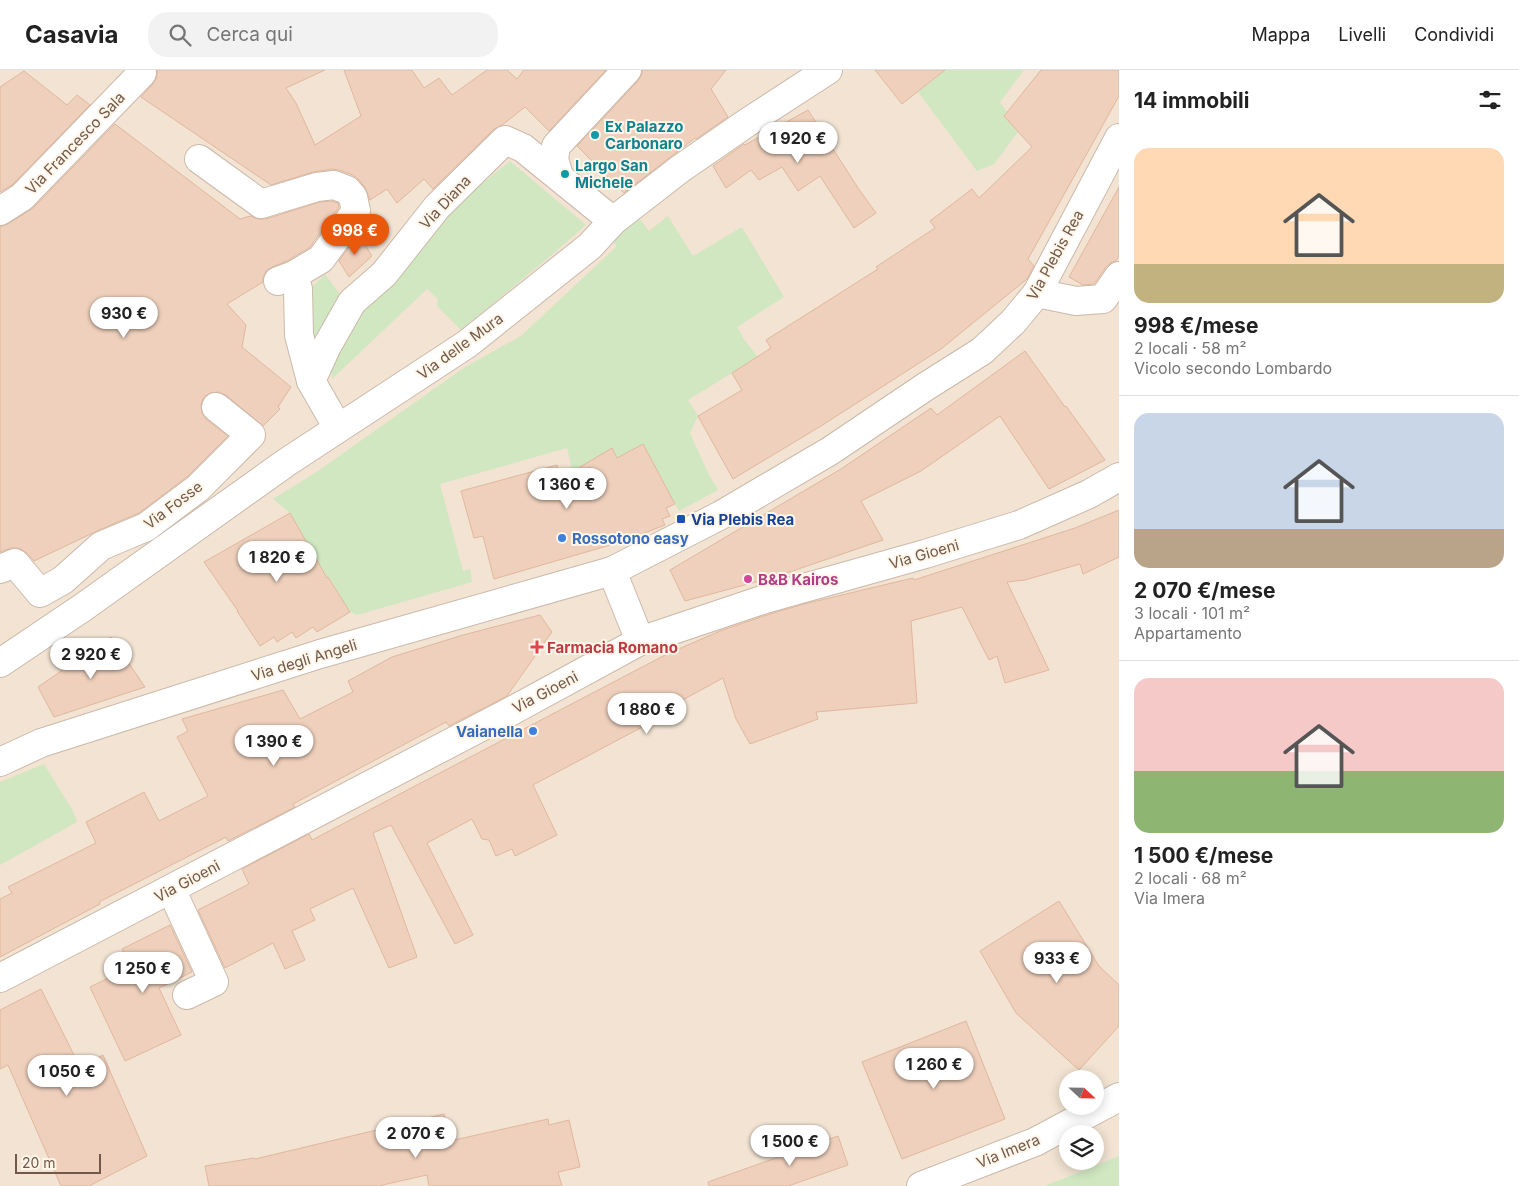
<!DOCTYPE html>
<html lang="it">
<meta charset="utf-8">
<style>
:root{--surface:#fff;--page:#f2f2f2;--text:#222;--muted:#767676;--line:#e0e0e0;--accent:#ea580c}
body{margin:0;font-family:Inter,sans-serif;background:var(--page);color:var(--text);height:100vh;display:flex;flex-direction:column;font-size:19px;white-space:nowrap}
*{box-sizing:border-box;margin:0}
p{font-size:16px;color:var(--muted)}
.icon{flex:none;width:28px;height:28px;fill:none;stroke:currentColor;stroke-width:2;stroke-linecap:round;stroke-linejoin:round}
.map{position:relative;flex:1;overflow:hidden}
.details{display:flex;flex-direction:column;background:var(--surface);width:400px}
.details>*{flex:none}
.needle{width:32px;rotate:112deg}
.tools{position:absolute;left:1059px;top:1000px;display:grid;gap:10px}
.tools a{display:grid;place-items:center;width:45px;height:45px;border-radius:50%;background:var(--surface);box-shadow:0 2px 12px #0003;font-size:25px}
.scale{position:absolute;left:15px;bottom:12px;width:86px;box-sizing:border-box;padding-left:5px;border:2px solid #71584a;border-top:0;font-size:14px;line-height:18px;white-space:nowrap;color:#71584a;-webkit-text-stroke:4px #fef6e9;paint-order:stroke}
.price{position:absolute;translate:-50% -42px;padding:0 11px;border-radius:18px;background:#fff;color:#222;font-size:16px;line-height:32px;filter:drop-shadow(0 1px 2px #0008)}
.price::after{content:'';position:absolute;left:50%;top:30px;width:15px;height:11px;margin-left:-8px;background:inherit;clip-path:polygon(0 0,100% 0,50% 100%)}
.price.selected{background:var(--accent);color:#fff}
ul{padding:0;list-style:none}
li{display:grid;align-content:center;gap:10px;height:265px;padding:0 15px}
li+li{border-top:1px solid var(--line)}
li span{display:grid;place-items:center;height:155px;border-radius:15px;color:#555}
li>.icon{margin-inline-start:auto}
span .icon{width:90px;height:90px;fill:#fffc;stroke-width:1}
li b{font-size:21px}
h2{display:flex;justify-content:space-between;align-items:center;height:60px;padding:0 15px;font-size:21px}
header{display:flex;align-items:center;gap:30px;box-sizing:border-box;height:70px;padding:0 25px;background:var(--surface);border-bottom:1px solid var(--line)}
header strong{font-size:24px}
nav{display:flex;gap:28px;margin-inline-start:auto;font-size:18px}
.search{width:350px;height:45px;background:var(--page);display:flex;align-items:center;gap:12px;box-sizing:border-box;padding:0 18px;border-radius:20px;color:var(--muted);font-size:19px}
main{display:flex;flex:1;min-height:0}
.map>svg:first-child{display:block}
.residential{fill:#f2e3d2;fill-rule:evenodd}
.green{fill:#d1e7c2}
.building{fill:#efd0bc;stroke:#e1b79d}
.lines{fill:none;stroke-linecap:round;stroke-linejoin:round}
.minor-casing{stroke:#cbb9aa;stroke-width:30}
.minor{stroke:#fff;stroke-width:28}
.culture-dot{fill:#0f9aa8;stroke:#fef6e9;stroke-width:2}
.transit-dot{fill:#1a4fb4;stroke:#fef6e9;stroke-width:2}
.shop-dot{fill:#3f7fe0;stroke:#fef6e9;stroke-width:2}
.hotel-dot{fill:#d1479c;stroke:#fef6e9;stroke-width:2}
.health-dot{fill:#e0444e;stroke:#fef6e9;stroke-width:2}
.labels{text-anchor:middle;dominant-baseline:central;stroke-width:4;stroke-linejoin:round;paint-order:stroke}
.culture-label{font-size:15px;font-weight:bold;fill:#0d838f;stroke:#fef6e9;text-anchor:start}
.street-label{font-size:15px;fill:#71584a;stroke:#fef6e9}
.transit-label{font-size:15px;font-weight:bold;fill:#164399;stroke:#fef6e9;text-anchor:start}
.shop-label{font-size:15px;font-weight:bold;fill:#366cbe;stroke:#fef6e9;text-anchor:start}
.hotel-label{font-size:15px;font-weight:bold;fill:#b23c85;stroke:#fef6e9;text-anchor:start}
.health-label{font-size:15px;font-weight:bold;fill:#be3a42;stroke:#fef6e9;text-anchor:start}
</style>
<header>
<strong>Casavia</strong>
<div class="search"><svg class="icon" aria-label="search" viewBox="0 0 24 24"><circle cx="10" cy="10" r="6"/><path d="M15 15l6 6"/></svg>Cerca qui</div>
<nav><a>Mappa</a><a>Livelli</a><a>Condividi</a></nav>
</header>
<main>
<div class="map">
<svg width="1119" height="1116" viewBox="0 0 1119 1116">
<rect width="100%" height="100%" fill="#fbf2e3"/>
<!-- residential -->
<path class="residential" d="M 0,0 L 1119,0 L 1119,1116 L 0,1116 ZM 1068,1009 L 1095,1009 L 1095,1036 L 1068,1036 ZM 1068,1064 L 1095,1064 L 1095,1091 L 1068,1091 Z"/>
<!-- green -->
<g class="green">
<path d="M 929,0 L 1024,0 L 1000,32 L 1007,42 L 1004,46 L 1018,62 L 994,94 L 977,101 L 918,22 L 936,8 Z"/>
<path d="M 510,91 L 586,155 L 553,184 L 461,260 L 437,236 L 438,229 L 427,219 L 332,309 L 331,293 L 363,238 L 434,152 Z"/>
<path d="M 668,146 L 693,186 L 742,157 L 784,227 L 737,257 L 743,268 L 758,287 L 688,330 L 698,346 L 690,363 L 708,403 L 718,420 L 679,441 L 643,374 L 617,388 L 612,378 L 574,408 L 567,378 L 440,414 L 463,501 L 470,499 L 472,512 L 357,545 L 350,542 L 329,507 L 315,515 L 314,484 L 290,443 L 273,429 L 318,401 L 465,297 L 521,266 L 617,176 L 612,172 L 639,148 L 649,161 Z"/>
<path d="M 325,204 L 341,226 L 312,281 L 309,220 Z"/>
<path d="M 44,694 L 73,741 L 77,752 L 0,795 L 0,712 Z"/>
<path d="M 1119,1086 L 1119,1116 L 1045,1116 Z"/>
</g>
<!-- building -->
<g class="building">
<path d="M 157,0 L 325,0 L 286,18 L 296,33 L 315,75 L 361,46 L 344,0 L 412,0 L 424,18 L 439,8 L 452,25 L 487,0 L 507,0 L 517,9 L 524,0 L 606,0 L 549,61 L 525,37 L 502,55 L 494,59 L 433,119 L 424,109 L 397,133 L 387,119 L 370,130 L 365,117 L 359,110 L 353,105 L 339,100 L 332,99 L 313,102 L 271,115 L 141,27 L 153,14 L 157,7 Z"/>
<path d="M 642,0 L 726,0 L 711,19 L 728,47 L 696,69 L 695,68 L 624,123 L 577,76 L 638,11 L 642,4 Z"/>
<path d="M 875,0 L 945,0 L 902,34 Z"/>
<path d="M 1041,0 L 1119,0 L 1119,26 L 1028,189 L 1034,196 L 1027,209 L 941,279 L 821,356 L 733,409 L 698,346 L 742,320 L 732,303 L 771,278 L 766,270 L 878,199 L 876,197 L 935,158 L 930,151 L 972,119 L 979,128 L 1032,77 L 1004,46 Z"/>
<path d="M 24,1 L 67,35 L 77,25 L 90,35 L 12,115 L 0,122 L 0,17 Z"/>
<path d="M 808,40 L 858,118 L 876,143 L 854,158 L 820,106 L 798,121 L 782,97 L 759,110 L 751,100 L 726,118 L 713,96 L 744,74 L 745,75 Z"/>
<path d="M 115,54 L 240,149 L 250,146 L 258,149 L 266,149 L 320,132 L 332,131 L 338,133 L 339,137 L 310,177 L 287,191 L 272,197 L 266,201 L 263,208 L 263,212 L 227,234 L 246,255 L 242,277 L 291,317 L 278,337 L 280,339 L 263,356 L 226,325 L 218,322 L 210,323 L 204,327 L 201,334 L 202,343 L 206,349 L 228,366 L 188,406 L 139,443 L 99,460 L 34,491 L 27,483 L 19,478 L 10,478 L 0,482 L 0,157 L 8,154 L 33,138 Z"/>
<path d="M 1119,117 L 1119,186 L 1116,191 L 1112,192 L 1106,197 L 1094,214 L 1083,215 L 1069,207 Z"/>
<path d="M 358,164 L 372,186 L 349,207 L 339,191 Z"/>
<path d="M 1025,281 L 1065,337 L 1066,336 L 1105,390 L 1049,419 L 1000,346 L 921,401 L 861,431 L 883,470 L 778,506 L 685,531 L 670,500 L 841,399 L 931,338 L 937,345 Z"/>
<path d="M 643,374 L 675,434 L 666,438 L 670,446 L 662,449 L 665,455 L 624,471 L 494,509 L 483,466 L 474,468 L 461,421 L 557,395 L 560,409 L 612,378 L 617,388 Z"/>
<path d="M 1119,440 L 1119,487 L 1083,504 L 1080,494 L 1025,510 L 1007,512 L 1049,600 L 1005,613 L 997,586 L 989,590 L 962,537 L 911,551 L 917,633 L 816,642 L 818,649 L 750,674 L 736,649 L 723,608 L 677,633 L 680,637 L 533,715 L 557,765 L 515,786 L 512,779 L 496,786 L 489,770 L 482,769 L 472,749 L 427,773 L 473,865 L 455,874 L 391,755 L 373,763 L 417,887 L 389,898 L 353,818 L 310,839 L 315,850 L 292,861 L 305,890 L 285,899 L 273,873 L 225,898 L 198,840 L 249,814 L 242,799 L 309,764 L 312,770 L 667,584 L 720,561 L 770,544 L 804,534 L 913,508 L 914,510 L 1075,458 Z"/>
<path d="M 290,443 L 327,508 L 328,507 L 350,542 L 317,562 L 313,557 L 296,568 L 292,562 L 277,572 L 274,567 L 260,576 L 237,541 L 238,541 L 204,492 Z"/>
<path d="M 540,545 L 552,562 L 507,626 L 449,656 L 446,652 L 293,734 L 295,737 L 228,771 L 226,767 L 179,791 L 99,832 L 100,834 L 0,887 L 0,829 L 12,823 L 8,817 L 96,773 L 86,752 L 144,722 L 159,751 L 208,726 L 177,667 L 188,661 L 182,649 L 283,620 L 300,649 L 353,622 L 348,611 L 392,587 L 463,565 Z"/>
<path d="M 111,567 L 145,617 L 54,647 L 38,617 Z"/>
<path d="M 1059,831 L 1099,896 L 1119,915 L 1119,956 L 1079,1000 L 1016,943 L 980,881 Z"/>
<path d="M 170,855 L 192,902 L 159,918 L 181,965 L 125,991 L 90,917 L 131,897 L 122,879 Z"/>
<path d="M 41,919 L 80,997 L 103,985 L 147,1086 L 89,1116 L 61,1116 L 8,995 L 0,999 L 0,940 Z"/>
<path d="M 966,951 L 1005,1049 L 902,1089 L 862,992 Z"/>
<path d="M 444,1044 L 450,1071 L 548,1049 L 549,1055 L 569,1050 L 580,1097 L 558,1102 L 562,1116 L 429,1116 L 427,1105 L 378,1116 L 209,1116 L 205,1096 L 254,1088 L 255,1089 Z"/>
<path d="M 838,1066 L 848,1095 L 788,1116 L 709,1116 L 708,1112 Z"/>
</g>
<g class="lines">
<!-- minor casing -->
<g class="minor-casing">
<g id="minor">
<path d="M 199,89 L 261,134 L 317,117 L 334,115 L 347,120 L 353,127 L 356,141 L 321,189 L 294,205 L 278,211"/>
<path d="M 559,106 L 554,89 L 556,76 L 627,0"/>
<path d="M 0,141 L 22,127 L 142,3 L 140,0"/>
<path d="M 294,205 L 298,219 L 299,265 L 311,311"/>
<path d="M 1037,223 L 1076,231 L 1103,229 L 1119,206"/>
<path d="M 338,358 L 311,311 L 327,276 L 352,232 L 384,204 L 437,137 L 505,70 L 523,78 L 613,151"/>
<path d="M 0,499 L 15,493 L 40,523 L 63,510 L 101,476 L 146,457 L 198,418 L 251,365 L 216,337"/>
<path d="M 612,501 L 640,571"/>
<path d="M 0,593 L 82,538 L 287,392 L 467,274 L 590,176 L 613,151 L 680,99 L 748,52 L 828,0"/>
<path d="M 0,692 L 41,673 L 320,584 L 612,501 L 721,445 L 830,381 L 925,317 L 982,281 L 1013,252 L 1037,223 L 1119,68"/>
<path d="M 171,819 L 214,912 L 187,925"/>
<path d="M 0,908 L 504,645 L 640,571 L 765,529 L 925,484 L 1019,455 L 1089,424 L 1119,407"/>
<path d="M 921,1116 L 1035,1072 L 1119,1027"/>
</g>
</g>
<!-- minor -->
<use href="#minor" class="minor"/>
</g>
<!-- markers -->
<g class="culture-dot">
<circle cx="595" cy="65" r="5"/>
<circle cx="565" cy="104" r="5"/>
</g>
<rect class="transit-dot" x="676" y="444" width="10" height="10" rx="2.5"/>
<g class="shop-dot">
<circle cx="562" cy="468" r="5"/>
<circle cx="533" cy="661" r="5"/>
</g>
<circle class="hotel-dot" cx="748" cy="509" r="5"/>
<path class="health-dot" d="M534.5 569.5h5v5h5v5h-5v5h-5v-5h-5v-5h5z"/>
<g class="labels">
<!-- culture labels -->
<g class="culture-label">
<text x="605" y="56">Ex Palazzo<tspan x="605" dy="17">Carbonaro</tspan></text>
<text x="575" y="95">Largo San<tspan x="575" dy="17">Michele</tspan></text>
</g>
<!-- street labels -->
<g class="street-label">
<text transform="translate(75 73) rotate(-46)">Via Francesco Sala</text>
<text transform="translate(445 132) rotate(-47)">Via Diana</text>
<text transform="translate(1055 185) rotate(-61)">Via Plebis Rea</text>
<text transform="translate(460 276) rotate(-36)">Via delle Mura</text>
<text transform="translate(173 435) rotate(-37)">Via Fosse</text>
<text transform="translate(924 484) rotate(-16)">Via Gioeni</text>
<text transform="translate(304 590) rotate(-17)">Via degli Angeli</text>
<text transform="translate(545 622) rotate(-28)">Via Gioeni</text>
<text transform="translate(187 811) rotate(-28)">Via Gioeni</text>
<text transform="translate(1008 1081) rotate(-22)">Via Imera</text>
</g>
<!-- transit labels -->
<g class="transit-label">
<text x="691" y="449">Via Plebis Rea</text>
</g>
<!-- shop labels -->
<g class="shop-label">
<text x="572" y="468">Rossotono easy</text>
<text x="523" y="661" text-anchor="end">Vaianella</text>
</g>
<!-- hotel labels -->
<g class="hotel-label">
<text x="758" y="509">B&amp;B Kairos</text>
</g>
<!-- health labels -->
<g class="health-label">
<text x="547" y="577">Farmacia Romano</text>
</g>
</g>
</svg>
<div class="tools">
<a><svg class="needle" viewBox="-14 -14 28 28"><path d="M0-13l5 13h-10z" fill="#e53935"/><path d="M0 13l5-13h-10z" fill="#767676"/></svg></a>
<a><svg class="icon" aria-label="layers" viewBox="0 0 24 24"><path d="M12 4l9 5-9 5-9-5zM3 14l9 5 9-5"/></svg></a>
</div>
<div class="scale">20 m</div>
<b class="price" style="left:798px;top:94px">1 920 €</b>
<b class="price selected" style="left:355px;top:186px">998 €</b>
<b class="price" style="left:124px;top:269px">930 €</b>
<b class="price" style="left:567px;top:440px">1 360 €</b>
<b class="price" style="left:277px;top:513px">1 820 €</b>
<b class="price" style="left:91px;top:610px">2 920 €</b>
<b class="price" style="left:647px;top:665px">1 880 €</b>
<b class="price" style="left:274px;top:697px">1 390 €</b>
<b class="price" style="left:1057px;top:914px">933 €</b>
<b class="price" style="left:143px;top:924px">1 250 €</b>
<b class="price" style="left:934px;top:1020px">1 260 €</b>
<b class="price" style="left:67px;top:1027px">1 050 €</b>
<b class="price" style="left:416px;top:1089px">2 070 €</b>
<b class="price" style="left:790px;top:1097px">1 500 €</b>
</div>
<section class="details">
<h2>14 immobili<svg class="icon" aria-label="filters" viewBox="0 0 24 24"><path d="M4 7h16M4 17h16"/><circle cx="9" cy="7" r="2"/><circle cx="15" cy="17" r="2"/></svg></h2>
<ul>
<li><span style="background:linear-gradient(#ffd9b3 75%,#c2b280 0)"><svg class="icon" aria-label="home" viewBox="0 0 24 24"><path d="M3 11l9-7 9 7M6 9v11h12V9"/></svg></span><div><b>998 €/mese</b><p>2 locali · 58 m²</p><p>Vicolo secondo Lombardo</p></div></li>
<li><span style="background:linear-gradient(#c9d6e8 75%,#b9a48a 0)"><svg class="icon" aria-label="home" viewBox="0 0 24 24"><path d="M3 11l9-7 9 7M6 9v11h12V9"/></svg></span><div><b>2 070 €/mese</b><p>3 locali · 101 m²</p><p>Appartamento</p></div></li>
<li><span style="background:linear-gradient(#f6c9c9 60%,#8fb573 0)"><svg class="icon" aria-label="home" viewBox="0 0 24 24"><path d="M3 11l9-7 9 7M6 9v11h12V9"/></svg></span><div><b>1 500 €/mese</b><p>2 locali · 68 m²</p><p>Via Imera</p></div></li>
</ul>
</section>
</main>
